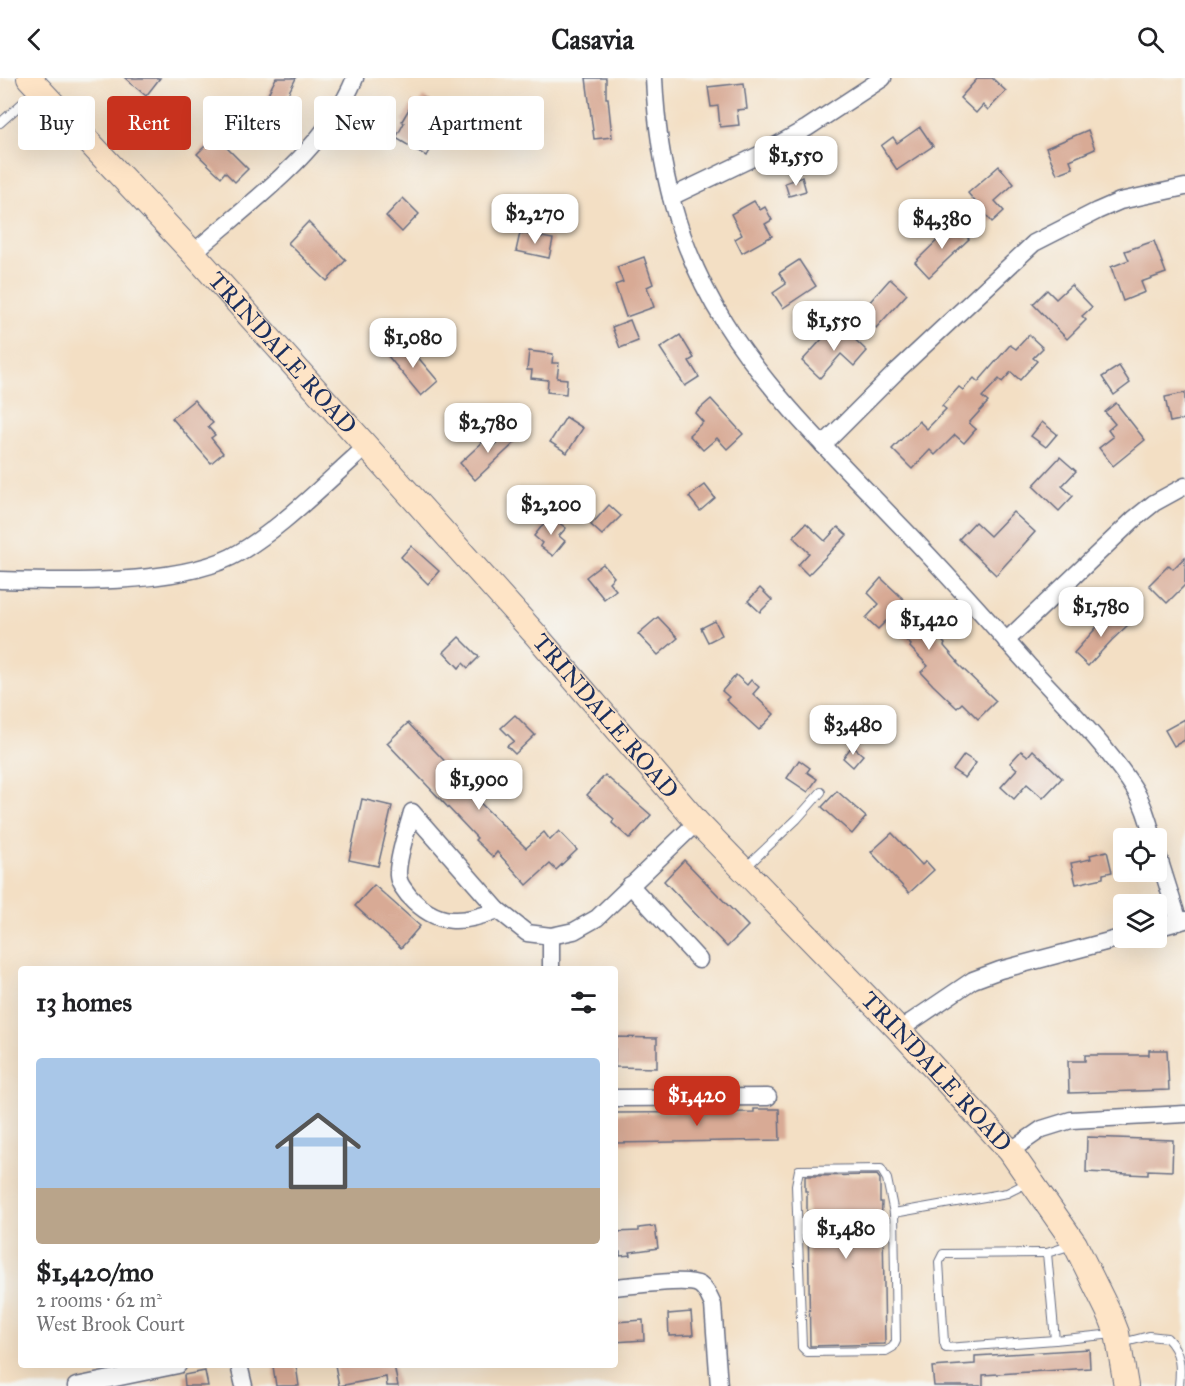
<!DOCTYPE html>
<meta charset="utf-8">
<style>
:root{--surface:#fff;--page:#f2f2f2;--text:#202124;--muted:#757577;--line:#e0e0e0;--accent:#c8321e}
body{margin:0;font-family:"IM FELL Great Primer",serif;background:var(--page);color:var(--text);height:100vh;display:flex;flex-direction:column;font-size:22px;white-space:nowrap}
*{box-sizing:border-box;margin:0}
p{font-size:20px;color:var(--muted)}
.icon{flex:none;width:33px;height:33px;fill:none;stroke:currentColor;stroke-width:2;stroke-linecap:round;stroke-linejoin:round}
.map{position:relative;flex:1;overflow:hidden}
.panel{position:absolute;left:18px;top:888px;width:600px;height:402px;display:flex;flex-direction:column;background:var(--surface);border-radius:6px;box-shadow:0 6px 24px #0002}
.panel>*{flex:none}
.hud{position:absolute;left:18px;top:18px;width:600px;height:54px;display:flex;gap:12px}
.fabs{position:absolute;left:1113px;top:750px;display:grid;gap:12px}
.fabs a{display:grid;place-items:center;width:54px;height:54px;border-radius:6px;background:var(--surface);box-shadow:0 6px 24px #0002;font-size:30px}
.price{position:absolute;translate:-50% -51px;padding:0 14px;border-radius:12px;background:#fff;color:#222;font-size:20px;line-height:39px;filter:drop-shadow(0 2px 3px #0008)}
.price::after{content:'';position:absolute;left:50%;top:36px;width:18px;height:14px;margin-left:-9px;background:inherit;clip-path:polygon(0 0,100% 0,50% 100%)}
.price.active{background:var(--accent);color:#fff}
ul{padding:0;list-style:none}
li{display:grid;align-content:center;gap:12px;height:318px;padding:0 18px}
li+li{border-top:2px solid var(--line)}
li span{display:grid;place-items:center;height:186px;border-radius:6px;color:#555}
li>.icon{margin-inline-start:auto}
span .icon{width:108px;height:108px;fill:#fffc;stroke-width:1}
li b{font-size:26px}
h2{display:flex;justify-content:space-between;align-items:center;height:72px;padding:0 18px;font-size:26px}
.pill{padding:0 21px;border-radius:6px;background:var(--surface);box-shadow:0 6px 24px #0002;font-size:21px;line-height:54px}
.pill.active{background:var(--accent);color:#fff}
header{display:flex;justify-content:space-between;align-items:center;height:78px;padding:0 18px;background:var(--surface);font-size:27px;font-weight:800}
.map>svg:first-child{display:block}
.building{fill:#d8aa95}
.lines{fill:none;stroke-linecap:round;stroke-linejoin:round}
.lane-casing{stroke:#676d82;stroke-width:10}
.street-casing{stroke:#676d82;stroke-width:19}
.secondary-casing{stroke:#676d82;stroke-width:26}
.lane{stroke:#fff;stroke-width:8}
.street{stroke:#fff;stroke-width:16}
.secondary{stroke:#fee4c6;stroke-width:24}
.labels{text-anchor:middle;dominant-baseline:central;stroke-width:6;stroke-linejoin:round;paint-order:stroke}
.street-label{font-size:24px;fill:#1b2f5e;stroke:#f6f6f2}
</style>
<header><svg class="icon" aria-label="back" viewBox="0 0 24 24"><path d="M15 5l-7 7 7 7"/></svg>Casavia<svg class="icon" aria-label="search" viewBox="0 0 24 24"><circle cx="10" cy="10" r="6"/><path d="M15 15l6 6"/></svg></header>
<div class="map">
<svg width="1185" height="1308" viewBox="0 0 1185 1308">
<rect width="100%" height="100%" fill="#f6f6f2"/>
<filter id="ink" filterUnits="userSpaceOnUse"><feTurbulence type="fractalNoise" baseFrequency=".0167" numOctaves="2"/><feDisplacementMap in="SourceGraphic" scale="12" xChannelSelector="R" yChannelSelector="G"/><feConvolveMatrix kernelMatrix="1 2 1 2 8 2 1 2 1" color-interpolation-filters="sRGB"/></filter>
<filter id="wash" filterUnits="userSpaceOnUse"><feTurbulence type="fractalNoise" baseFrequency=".008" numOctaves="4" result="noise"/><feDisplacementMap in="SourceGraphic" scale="24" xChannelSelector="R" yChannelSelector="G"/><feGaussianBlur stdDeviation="1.35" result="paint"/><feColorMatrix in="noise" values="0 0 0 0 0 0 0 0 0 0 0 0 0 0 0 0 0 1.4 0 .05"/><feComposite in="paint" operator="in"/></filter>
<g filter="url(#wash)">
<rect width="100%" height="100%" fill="#f3dfc4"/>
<g id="blocks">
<!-- building -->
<g class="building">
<path d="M 125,0 L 160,0 L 146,18 Z"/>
<path d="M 276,0 L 296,0 L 281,30 L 265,22 Z"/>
<path d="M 586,0 L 606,0 L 606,20 L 608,20 L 612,59 L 594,61 Z"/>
<path d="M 978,0 L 992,0 L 1006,13 L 988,32 L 983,27 L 976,35 L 960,20 Z"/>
<path d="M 744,5 L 747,31 L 737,32 L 739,47 L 720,49 L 718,28 L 711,29 L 708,9 Z"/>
<path d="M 423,19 L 446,33 L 440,43 L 444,45 L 426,78 L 396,60 L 404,45 L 402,43 L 413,24 L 418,27 Z"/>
<path d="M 920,49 L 933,68 L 897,92 L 881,68 L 893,59 L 897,65 Z"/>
<path d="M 1088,52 L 1095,71 L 1070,82 L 1073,90 L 1057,96 L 1046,70 Z"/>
<path d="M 215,58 L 248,91 L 235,104 L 225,94 L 221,99 L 197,76 Z"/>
<path d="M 999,88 L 1014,106 L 995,123 L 1004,133 L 992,144 L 968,115 Z"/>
<path d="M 802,99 L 806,113 L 789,118 L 785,105 Z"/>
<path d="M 403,120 L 419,136 L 402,154 L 386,138 Z"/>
<path d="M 754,123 L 760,132 L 765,129 L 772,142 L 765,146 L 772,158 L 742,175 L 735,161 L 742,157 L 731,136 Z"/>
<path d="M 308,144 L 346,182 L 327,203 L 288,165 Z"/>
<path d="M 954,146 L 969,161 L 929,199 L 915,184 Z"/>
<path d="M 520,155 L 553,161 L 549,180 L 516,173 Z"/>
<path d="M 1154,163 L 1166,195 L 1141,204 L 1145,214 L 1123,223 L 1111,189 L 1129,182 L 1125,173 Z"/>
<path d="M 644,179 L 653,206 L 647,209 L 654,229 L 626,239 L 615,207 L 623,204 L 617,189 Z"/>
<path d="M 799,182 L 816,208 L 783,230 L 773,215 L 786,206 L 779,195 Z"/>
<path d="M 890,201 L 907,216 L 876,250 L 860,235 Z"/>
<path d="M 1071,207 L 1092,229 L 1082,238 L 1086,242 L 1067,261 L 1033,226 L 1047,212 L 1056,221 Z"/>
<path d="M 630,242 L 638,263 L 620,270 L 612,249 Z"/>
<path d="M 833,249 L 840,255 L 844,251 L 867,273 L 854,288 L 841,276 L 820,300 L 802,283 Z"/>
<path d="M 680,257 L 694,280 L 689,283 L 699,299 L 685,308 L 660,270 Z"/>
<path d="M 1029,257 L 1043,270 L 1033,280 L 1037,283 L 1020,302 L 1011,294 L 1002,304 L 999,301 L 982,319 L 988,324 L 969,345 L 976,351 L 964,365 L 955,357 L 935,377 L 930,372 L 912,391 L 892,371 L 919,343 L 927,351 L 946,331 L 942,328 L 959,309 L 963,312 L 974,300 L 978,304 L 1010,267 L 1016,271 Z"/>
<path d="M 405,264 L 438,303 L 421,318 L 388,278 Z"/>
<path d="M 529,273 L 553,276 L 552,285 L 559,285 L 557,300 L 567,301 L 566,316 L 547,314 L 548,302 L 531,300 L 532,292 L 527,292 Z"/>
<path d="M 1119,288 L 1130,305 L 1114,317 L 1102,299 Z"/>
<path d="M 1185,315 L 1185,341 L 1170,344 L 1165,319 Z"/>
<path d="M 711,321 L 743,356 L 727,371 L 717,360 L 703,372 L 689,357 L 703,344 L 695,335 Z"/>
<path d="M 194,322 L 213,345 L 208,349 L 215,357 L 211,360 L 223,375 L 211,385 L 172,340 Z"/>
<path d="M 1116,325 L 1145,362 L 1113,388 L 1099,370 L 1113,359 L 1108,352 L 1115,346 L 1105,334 Z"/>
<path d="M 566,339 L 583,350 L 567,375 L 550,364 Z"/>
<path d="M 1042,344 L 1057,356 L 1046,369 L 1031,358 Z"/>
<path d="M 511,351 L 520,360 L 475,402 L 460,385 L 486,361 L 493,368 Z"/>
<path d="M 1060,379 L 1076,393 L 1062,408 L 1073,418 L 1059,433 L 1033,408 Z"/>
<path d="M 705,407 L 715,420 L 700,433 L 689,419 Z"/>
<path d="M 609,427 L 621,438 L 602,457 L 591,447 Z"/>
<path d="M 1013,434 L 1035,454 L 996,497 L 959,461 L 975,444 L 990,458 Z"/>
<path d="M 550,438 L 566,450 L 559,458 L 565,463 L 553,478 L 540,468 L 542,465 L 534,458 Z"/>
<path d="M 806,445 L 825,463 L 838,449 L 847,457 L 808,497 L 798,487 L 809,475 L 793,459 Z"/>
<path d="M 411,468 L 439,493 L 428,506 L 401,479 Z"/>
<path d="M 1185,479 L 1185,507 L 1167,525 L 1149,507 L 1169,487 L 1173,491 Z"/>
<path d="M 603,486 L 614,499 L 609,504 L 616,512 L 604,521 L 586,499 Z"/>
<path d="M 881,500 L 918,535 L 917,537 L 945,566 L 944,568 L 958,584 L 957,585 L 996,623 L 978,641 L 962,625 L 957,630 L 933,607 L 921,594 L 928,588 L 910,569 L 911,567 L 886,543 L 878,551 L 866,540 L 879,526 L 868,515 Z"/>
<path d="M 760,510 L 772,522 L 760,534 L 748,523 Z"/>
<path d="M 1115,533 L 1128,547 L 1112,562 L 1088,588 L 1074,575 L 1096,550 Z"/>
<path d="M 658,539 L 678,560 L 658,577 L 638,556 Z"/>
<path d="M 715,543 L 722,557 L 708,564 L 701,550 Z"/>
<path d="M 459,559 L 479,579 L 468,590 L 463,585 L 459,590 L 444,574 Z"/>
<path d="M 736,597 L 747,607 L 751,602 L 759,609 L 753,616 L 774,636 L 759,652 L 726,622 L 729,619 L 722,613 Z"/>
<path d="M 515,637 L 535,657 L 515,676 L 507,668 L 514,663 L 501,650 Z"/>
<path d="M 1185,641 L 1185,662 L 1174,668 L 1165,652 Z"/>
<path d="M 408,645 L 461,700 L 458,703 L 526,770 L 544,754 L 550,762 L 559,753 L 577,772 L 556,792 L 550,786 L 527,807 L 497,774 L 493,779 L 475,762 L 477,760 L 387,665 Z"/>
<path d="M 852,668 L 863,677 L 853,689 L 843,680 Z"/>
<path d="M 1033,672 L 1062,700 L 1043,720 L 1027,706 L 1014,721 L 1001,709 L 1017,691 L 1010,685 L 1021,673 L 1028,678 Z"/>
<path d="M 964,677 L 976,685 L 965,700 L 953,692 Z"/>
<path d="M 799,682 L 810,690 L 807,694 L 817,701 L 808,714 L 787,700 Z"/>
<path d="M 605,697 L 651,737 L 630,761 L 612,745 L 614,741 L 587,717 Z"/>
<path d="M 837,713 L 866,739 L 852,756 L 822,729 Z"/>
<path d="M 362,721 L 392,728 L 378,788 L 349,782 Z"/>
<path d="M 892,755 L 922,787 L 926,783 L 934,792 L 909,815 L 871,774 Z"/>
<path d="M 1107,773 L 1112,794 L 1103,796 L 1103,800 L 1076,806 L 1071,785 L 1091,781 L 1090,777 Z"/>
<path d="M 684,782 L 748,848 L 727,869 L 664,803 Z"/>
<path d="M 374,807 L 420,848 L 401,870 L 355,828 Z"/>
<path d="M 615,959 L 657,960 L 657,990 L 615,989 Z"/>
<path d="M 1149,972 L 1167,972 L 1169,1012 L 1069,1015 L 1068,983 L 1085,983 L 1085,977 L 1149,977 Z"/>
<path d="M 754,1031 L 779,1031 L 780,1062 L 615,1065 L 615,1035 L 754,1034 Z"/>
<path d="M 1087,1059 L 1173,1062 L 1172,1093 L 1148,1092 L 1148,1097 L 1086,1094 Z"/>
<path d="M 877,1097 L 880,1101 L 880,1124 L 882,1124 L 881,1151 L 883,1151 L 885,1266 L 810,1268 L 808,1140 L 807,1140 L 807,1113 L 805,1113 L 805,1098 Z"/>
<path d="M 655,1148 L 658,1170 L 630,1174 L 631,1177 L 620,1178 L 620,1174 L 615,1174 L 615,1154 L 639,1153 L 639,1150 Z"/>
<path d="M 691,1234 L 693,1257 L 669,1258 L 668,1236 Z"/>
<path d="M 643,1242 L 644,1262 L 615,1264 L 615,1244 Z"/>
<path d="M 1089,1271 L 1090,1290 L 983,1297 L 983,1308 L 934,1308 L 932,1289 L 975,1286 L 975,1278 Z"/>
<path d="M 296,1287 L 299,1308 L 276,1308 L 273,1288 Z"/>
<path d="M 335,1287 L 394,1287 L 398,1308 L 387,1308 L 386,1299 L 339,1308 Z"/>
<path d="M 205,1293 L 208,1308 L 185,1308 L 184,1297 Z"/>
</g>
</g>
</g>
<g filter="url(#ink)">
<use href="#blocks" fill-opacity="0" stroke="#676d82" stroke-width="1.5"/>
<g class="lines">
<!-- lane casing -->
<g class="lane-casing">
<g id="lane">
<path d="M 0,45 L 38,11"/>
<path d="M 744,791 L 797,741 L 821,714"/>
<path d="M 894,1135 L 896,1263 L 893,1269 L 886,1273 L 807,1274 L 802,1269 L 796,1107 L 799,1092 L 881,1091 L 887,1101 L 894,1135 L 1007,1115 L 1029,1104"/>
<path d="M 1072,1167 L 1047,1175 L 1055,1262 L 1114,1256"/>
<path d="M 1047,1175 L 943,1176 L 939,1184 L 944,1264 L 946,1270 L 1055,1262"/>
<path d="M 1122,1265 L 1149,1258 L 1167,1260 C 1181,1274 1181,1289 1179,1308"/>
</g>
</g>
<!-- street casing -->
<g class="street-casing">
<g id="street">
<path d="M 654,0 C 658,88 677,169 725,245 C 770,317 837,381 896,443 C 942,490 985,539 1029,588 C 1063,625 1109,670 1135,712 C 1144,727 1149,744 1153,760"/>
<path d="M 671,119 L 761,76 L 807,50 L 883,0"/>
<path d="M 193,175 C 251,124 325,73 355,0"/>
<path d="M 823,367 L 898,292 L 1034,165 L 1097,133 L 1120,123 L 1185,109"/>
<path d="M 0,502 C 64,504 174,507 231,479 C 276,456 327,403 366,369"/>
<path d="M 1006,563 L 1134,441 L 1154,425 L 1185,408"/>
<path d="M 412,734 L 498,832 C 462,846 437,849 409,818 C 403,810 397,804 398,793 C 399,774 407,753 412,734 Z"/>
<path d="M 1156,771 L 1179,844"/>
<path d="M 630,807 L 699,882"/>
<path d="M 498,832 L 527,855 L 551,858 L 574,853 L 597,840 L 697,744"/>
<path d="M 1156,850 L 1185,842"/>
<path d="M 551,891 L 551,858"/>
<path d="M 899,952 L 973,902 L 1000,892 L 1124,859"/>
<path d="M 615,1020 L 768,1019"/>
<path d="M 1010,1073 L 1042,1051 L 1071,1042 L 1185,1036"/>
<path d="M 615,1209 C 631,1208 688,1199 700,1207 C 707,1212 709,1219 713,1227 L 719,1308"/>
<path d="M 239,1287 L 244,1308"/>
<path d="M 76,1308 L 178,1287"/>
</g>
</g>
<!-- secondary casing -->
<g class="secondary-casing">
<g id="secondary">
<path id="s1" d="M 29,0 L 193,175 L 535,556 L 697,744 L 899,952 L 1010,1073 L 1075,1166 L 1110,1237 L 1117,1255 L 1126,1308"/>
</g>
</g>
<!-- lane -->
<use href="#lane" class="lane"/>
<!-- street -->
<use href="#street" class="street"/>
<!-- secondary -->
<use href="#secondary" class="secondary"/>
</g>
</g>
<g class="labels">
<!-- street labels -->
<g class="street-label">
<text stroke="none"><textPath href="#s1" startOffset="374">TRINDALE ROAD</textPath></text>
<text stroke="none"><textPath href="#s1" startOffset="860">TRINDALE ROAD</textPath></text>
<text stroke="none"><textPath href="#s1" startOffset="1346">TRINDALE ROAD</textPath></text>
</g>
</g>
</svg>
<div class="fabs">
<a><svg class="icon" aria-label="locate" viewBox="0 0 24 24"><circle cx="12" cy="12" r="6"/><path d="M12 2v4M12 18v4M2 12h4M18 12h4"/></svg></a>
<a><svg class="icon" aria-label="layers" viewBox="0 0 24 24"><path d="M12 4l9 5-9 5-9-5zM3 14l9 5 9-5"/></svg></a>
</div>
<b class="price" style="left:796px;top:109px">$1,550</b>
<b class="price" style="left:535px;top:167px">$2,270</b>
<b class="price" style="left:942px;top:172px">$4,380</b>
<b class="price" style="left:834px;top:274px">$1,550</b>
<b class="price" style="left:413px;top:291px">$1,080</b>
<b class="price" style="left:488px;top:376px">$2,780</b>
<b class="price" style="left:551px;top:458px">$2,200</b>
<b class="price" style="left:1101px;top:560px">$1,780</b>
<b class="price" style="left:929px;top:573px">$1,420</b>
<b class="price" style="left:853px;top:678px">$3,480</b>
<b class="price" style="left:479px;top:733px">$1,900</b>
<b class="price active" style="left:697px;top:1049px">$1,420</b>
<b class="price" style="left:846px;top:1182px">$1,480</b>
<div class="hud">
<a class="pill">Buy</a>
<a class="pill active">Rent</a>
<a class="pill">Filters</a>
<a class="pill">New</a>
<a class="pill">Apartment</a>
</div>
<section class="panel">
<h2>13 homes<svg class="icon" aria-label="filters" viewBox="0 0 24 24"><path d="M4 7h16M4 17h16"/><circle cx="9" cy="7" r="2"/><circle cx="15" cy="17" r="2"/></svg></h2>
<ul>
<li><span style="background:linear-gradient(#a9c7e8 70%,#b9a48a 0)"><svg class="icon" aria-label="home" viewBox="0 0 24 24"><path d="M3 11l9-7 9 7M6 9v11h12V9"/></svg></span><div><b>$1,420/mo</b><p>2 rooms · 62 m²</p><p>West Brook Court</p></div></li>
</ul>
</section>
</div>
